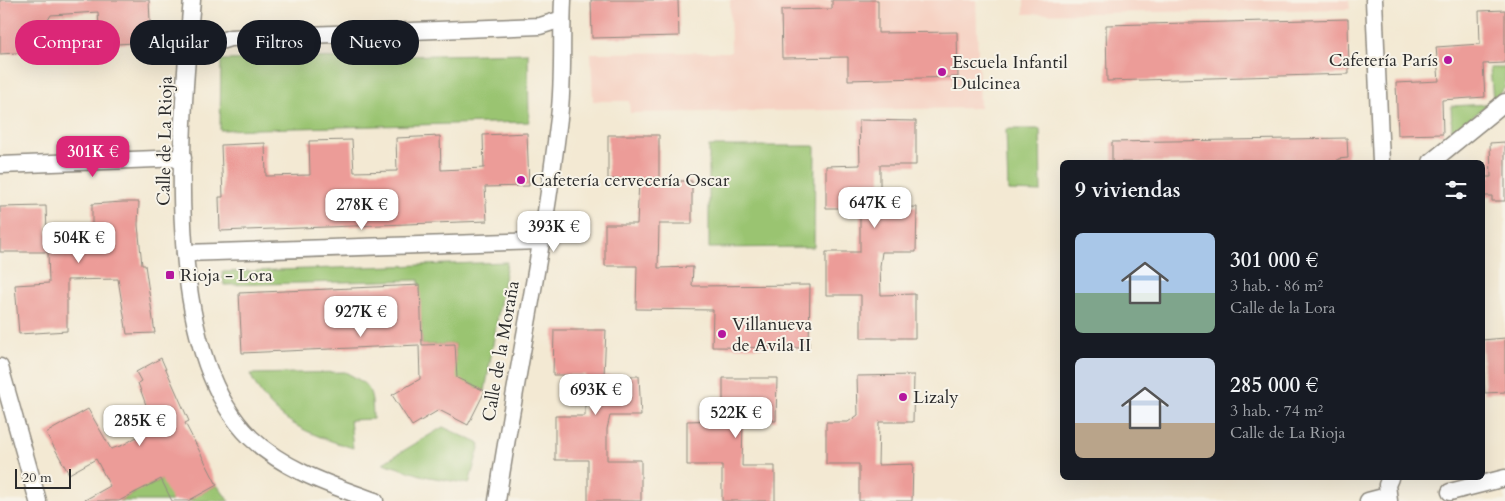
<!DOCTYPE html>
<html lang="es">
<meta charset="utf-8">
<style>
:root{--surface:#171b24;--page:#20242c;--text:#f1f3f6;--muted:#9ea1a6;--accent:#db2777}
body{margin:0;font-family:Cardo,serif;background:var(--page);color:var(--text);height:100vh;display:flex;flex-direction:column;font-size:19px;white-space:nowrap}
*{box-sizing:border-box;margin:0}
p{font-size:16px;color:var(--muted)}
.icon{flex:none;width:28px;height:28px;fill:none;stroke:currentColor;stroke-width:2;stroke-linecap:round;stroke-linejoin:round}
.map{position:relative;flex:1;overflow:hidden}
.side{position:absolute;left:1060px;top:160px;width:425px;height:320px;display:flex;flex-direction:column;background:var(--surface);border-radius:8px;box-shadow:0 5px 20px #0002}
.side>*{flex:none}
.top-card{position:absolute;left:15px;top:20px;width:475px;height:45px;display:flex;gap:10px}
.scale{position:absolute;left:15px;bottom:12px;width:56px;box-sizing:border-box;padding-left:5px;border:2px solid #2b2b2b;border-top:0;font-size:14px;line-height:18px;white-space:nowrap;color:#2b2b2b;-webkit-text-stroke:4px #f7f3e8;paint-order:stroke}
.price{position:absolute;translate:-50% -42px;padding:0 11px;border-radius:10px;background:#fff;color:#222;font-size:16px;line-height:32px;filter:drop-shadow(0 1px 2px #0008)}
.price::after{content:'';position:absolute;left:50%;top:30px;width:15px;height:11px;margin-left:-8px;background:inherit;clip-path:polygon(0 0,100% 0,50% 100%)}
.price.active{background:var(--accent);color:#fff}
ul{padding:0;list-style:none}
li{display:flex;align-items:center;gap:15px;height:125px;padding:0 15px}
li span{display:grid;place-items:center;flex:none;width:140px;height:100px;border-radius:8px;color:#555}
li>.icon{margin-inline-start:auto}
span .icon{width:60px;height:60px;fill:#fffc;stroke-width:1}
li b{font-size:21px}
h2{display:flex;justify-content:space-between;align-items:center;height:60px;padding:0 15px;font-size:21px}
.tag{padding:0 18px;border-radius:22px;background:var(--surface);box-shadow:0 5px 20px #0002;font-size:18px;line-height:45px}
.tag.active{background:var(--accent);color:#fff}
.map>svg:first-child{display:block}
.built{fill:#f6d2c3}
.green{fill:#9ac471;stroke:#62784e}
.building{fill:#ec9c98}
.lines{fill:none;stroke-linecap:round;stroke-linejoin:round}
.minor-casing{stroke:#8f8a7f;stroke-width:19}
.minor{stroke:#fff;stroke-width:16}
.poi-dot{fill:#b5179e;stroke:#f7f3e8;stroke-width:2}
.labels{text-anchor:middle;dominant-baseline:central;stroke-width:4;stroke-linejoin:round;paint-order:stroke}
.poi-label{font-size:18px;fill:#2b2b2b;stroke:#f7f3e8;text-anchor:start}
.street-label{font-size:18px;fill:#2b2b2b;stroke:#f7f3e8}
</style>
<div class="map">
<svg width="1505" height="501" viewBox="0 0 1505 501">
<rect width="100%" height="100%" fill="#f7f3e8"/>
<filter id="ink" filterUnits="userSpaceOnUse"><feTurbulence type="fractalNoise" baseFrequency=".02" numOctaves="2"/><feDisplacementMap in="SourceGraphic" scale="10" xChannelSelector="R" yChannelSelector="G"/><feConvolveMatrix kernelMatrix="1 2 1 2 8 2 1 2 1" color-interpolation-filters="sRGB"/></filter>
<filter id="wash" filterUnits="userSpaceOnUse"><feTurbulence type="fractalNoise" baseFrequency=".0096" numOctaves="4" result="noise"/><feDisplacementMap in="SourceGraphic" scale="20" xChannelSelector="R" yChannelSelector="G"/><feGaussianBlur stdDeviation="1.12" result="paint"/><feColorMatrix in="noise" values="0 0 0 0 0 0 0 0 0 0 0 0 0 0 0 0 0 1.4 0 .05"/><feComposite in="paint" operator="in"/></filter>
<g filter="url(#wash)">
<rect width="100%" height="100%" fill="#f3e9d3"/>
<!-- built -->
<g class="built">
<path d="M 730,0 L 976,0 L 980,108 L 630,113 L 629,101 L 593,101 L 591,53 L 731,52 Z"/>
<path d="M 1024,0 L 1349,0 L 1350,9 L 1024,14 Z"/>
</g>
<!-- green -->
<g class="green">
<path d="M 528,53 L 529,122 L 220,130 L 221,60 Z"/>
<path d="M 1505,68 L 1505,88 L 1493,99 L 1490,68 Z"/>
<path d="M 1488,104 L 1452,134 L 1451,106 Z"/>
<path d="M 1006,129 L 1040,129 L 1041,192 L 1008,191 Z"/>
<path d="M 709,146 L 815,146 L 814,247 L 709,248 Z"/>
<path d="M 507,262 L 485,391 L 469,383 L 466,388 L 451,379 L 456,361 L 455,344 L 422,345 L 419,280 L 224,285 L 222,272 Z"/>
<path d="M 345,372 C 372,386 372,389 373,419 L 350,420 L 353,448 C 307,434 271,420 250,374 Z"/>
<path d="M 443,427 L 480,444 L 469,484 L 424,476 L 383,463 Z"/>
<path d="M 167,476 L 172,501 L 119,501 L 135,493 L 131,484 L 144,478 L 149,486 Z"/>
<path d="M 217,485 L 229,501 L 187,501 Z"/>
</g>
<g id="blocks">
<!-- building -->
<g class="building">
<path d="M 0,0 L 149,0 L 151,42 L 100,45 L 98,12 L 51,15 L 45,25 L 47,51 L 0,54 Z"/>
<path d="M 591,0 L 678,0 L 679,36 L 592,38 Z"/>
<path d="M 832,0 L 878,0 L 878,33 L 957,32 L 958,77 L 848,80 L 848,57 L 782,58 L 781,10 L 832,9 Z"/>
<path d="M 1505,10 L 1505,63 L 1483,64 L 1485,97 L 1442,100 L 1443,134 L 1398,135 L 1396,83 L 1439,81 L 1436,47 L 1480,44 L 1479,11 Z"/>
<path d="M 1348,19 L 1349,74 L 1107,81 L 1106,25 Z"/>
<path d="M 859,120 L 916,121 L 916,165 L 880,165 L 880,208 L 917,207 L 916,252 L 882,252 L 880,266 L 881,295 L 915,294 L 915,338 L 861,338 L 861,295 L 826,295 L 826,252 L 860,252 L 860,208 L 826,208 L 826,166 L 860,165 Z"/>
<path d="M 527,133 L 529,186 L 485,187 L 487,221 L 220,231 L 219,197 L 223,197 L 221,145 L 265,143 L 266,176 L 310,175 L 309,141 L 352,140 L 354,172 L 397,171 L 396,138 L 440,136 L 441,170 L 484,168 L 483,135 Z"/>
<path d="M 608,135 L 659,135 L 659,181 L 692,181 L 692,224 L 659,224 L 658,268 L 693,267 L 692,286 L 810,285 L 809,348 L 712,347 L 713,310 L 636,309 L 637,266 L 605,266 L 605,224 L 637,224 L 639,179 L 608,179 Z"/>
<path d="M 1347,138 L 1348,158 L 1338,159 L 1338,162 L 1112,162 L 1112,142 Z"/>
<path d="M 1505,142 L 1505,201 L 1492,201 L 1492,196 L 1482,196 L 1482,177 L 1491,177 L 1490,143 Z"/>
<path d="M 123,202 L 139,202 L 138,225 L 142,265 L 145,265 L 155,333 L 127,334 L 118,279 L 67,280 L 67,331 L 19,334 L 15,285 L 49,283 L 48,252 L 0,252 L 0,207 L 46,206 L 47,234 L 92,234 L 92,204 Z"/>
<path d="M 420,285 L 422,345 L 455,344 L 457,378 L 485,391 L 468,425 L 439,410 L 412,426 L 392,395 L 420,379 L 419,345 L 242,353 L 239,293 Z"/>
<path d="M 554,330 L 606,330 L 604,376 L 639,376 L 641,416 L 610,416 L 607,429 L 607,460 L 641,460 L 641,501 L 588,501 L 588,460 L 555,460 L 555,416 L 585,416 L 585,375 L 553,375 Z"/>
<path d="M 1505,338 L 1505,392 L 1485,393 L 1482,340 Z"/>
<path d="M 161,358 L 189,421 L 185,423 L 217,485 L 188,501 L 172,501 L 161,479 L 119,501 L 83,501 L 110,486 L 96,459 L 69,474 L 46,433 L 88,409 L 111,449 L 123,445 L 157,425 L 146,405 L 138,383 L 141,381 L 136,372 Z"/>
<path d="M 914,375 L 913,422 L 879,422 L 878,465 L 913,464 L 912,501 L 859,501 L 859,464 L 826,464 L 826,422 L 848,422 L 858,415 L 857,376 Z"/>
<path d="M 723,378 L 777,378 L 776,421 L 743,420 L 742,466 L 775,466 L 775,501 L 722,501 L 722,465 L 687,465 L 687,421 L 723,420 Z"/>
</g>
</g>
</g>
<g filter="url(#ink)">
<use href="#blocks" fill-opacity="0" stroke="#8f8a7f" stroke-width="1"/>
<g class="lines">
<!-- minor casing -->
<g class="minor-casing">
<g id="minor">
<path d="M 192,0 C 181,118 160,350 251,438 C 286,471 331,485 375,501"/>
<path d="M 1374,0 L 1381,162"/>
<path d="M 187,52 L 230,38 L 540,26 L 562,19"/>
<path d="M 1431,162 L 1505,102"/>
<path d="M 0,165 L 183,158"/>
<path d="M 185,253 L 540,241"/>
<path d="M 0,367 L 38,501"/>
<path d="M 1450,492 L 1505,478"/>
<path d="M 497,501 C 516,373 544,246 559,118 C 564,79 561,39 563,0"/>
<path d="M 1368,501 L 1387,496"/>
<path d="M 1389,501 L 1387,485 L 1390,478"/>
</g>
</g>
<!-- minor -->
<use href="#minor" class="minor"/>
</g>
</g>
<!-- markers -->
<g class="poi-dot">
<circle cx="1448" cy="60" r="5"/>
<circle cx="942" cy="72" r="5"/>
<circle cx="521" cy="180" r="5"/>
<rect x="165" y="270" width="10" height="10" rx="2.5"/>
<circle cx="722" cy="334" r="5"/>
<circle cx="903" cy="397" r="5"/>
</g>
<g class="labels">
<!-- poi labels -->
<g class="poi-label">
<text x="1438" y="60" text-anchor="end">Cafetería París</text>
<text x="952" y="62">Escuela Infantil<tspan x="952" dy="21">Dulcinea</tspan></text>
<text x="531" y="180">Cafetería cervecería Oscar</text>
<text x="180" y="275">Rioja - Lora</text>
<text x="732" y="324">Villanueva<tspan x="732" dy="21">de Avila II</tspan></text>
<text x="913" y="397">Lizaly</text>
</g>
<!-- street labels -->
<g class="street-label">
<text transform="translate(165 141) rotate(-89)">Calle de La Rioja</text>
<text transform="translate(501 351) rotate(-80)">Calle de la Moraña</text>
</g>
</g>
</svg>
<div class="scale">20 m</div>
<b class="price active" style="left:93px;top:178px">301K €</b>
<b class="price" style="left:875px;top:229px">647K €</b>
<b class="price" style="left:362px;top:231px">278K €</b>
<b class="price" style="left:554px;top:253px">393K €</b>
<b class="price" style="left:79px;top:264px">504K €</b>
<b class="price" style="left:361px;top:338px">927K €</b>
<b class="price" style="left:596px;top:416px">693K €</b>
<b class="price" style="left:736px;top:439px">522K €</b>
<b class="price" style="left:140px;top:447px">285K €</b>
<div class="top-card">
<a class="tag active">Comprar</a>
<a class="tag">Alquilar</a>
<a class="tag">Filtros</a>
<a class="tag">Nuevo</a>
</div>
<section class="side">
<h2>9 viviendas<svg class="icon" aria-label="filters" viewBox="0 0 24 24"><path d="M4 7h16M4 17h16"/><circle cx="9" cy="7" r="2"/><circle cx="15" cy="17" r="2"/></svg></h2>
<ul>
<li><span style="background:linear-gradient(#a9c7e8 60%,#7fa58c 0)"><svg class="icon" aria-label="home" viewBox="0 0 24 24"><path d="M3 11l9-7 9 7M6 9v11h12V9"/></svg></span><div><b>301 000 €</b><p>3 hab. · 86 m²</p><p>Calle de la Lora</p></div></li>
<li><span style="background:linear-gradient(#c9d6e8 65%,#b9a48a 0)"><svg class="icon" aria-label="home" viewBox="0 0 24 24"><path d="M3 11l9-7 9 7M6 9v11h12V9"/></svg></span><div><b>285 000 €</b><p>3 hab. · 74 m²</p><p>Calle de La Rioja</p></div></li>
</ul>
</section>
</div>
